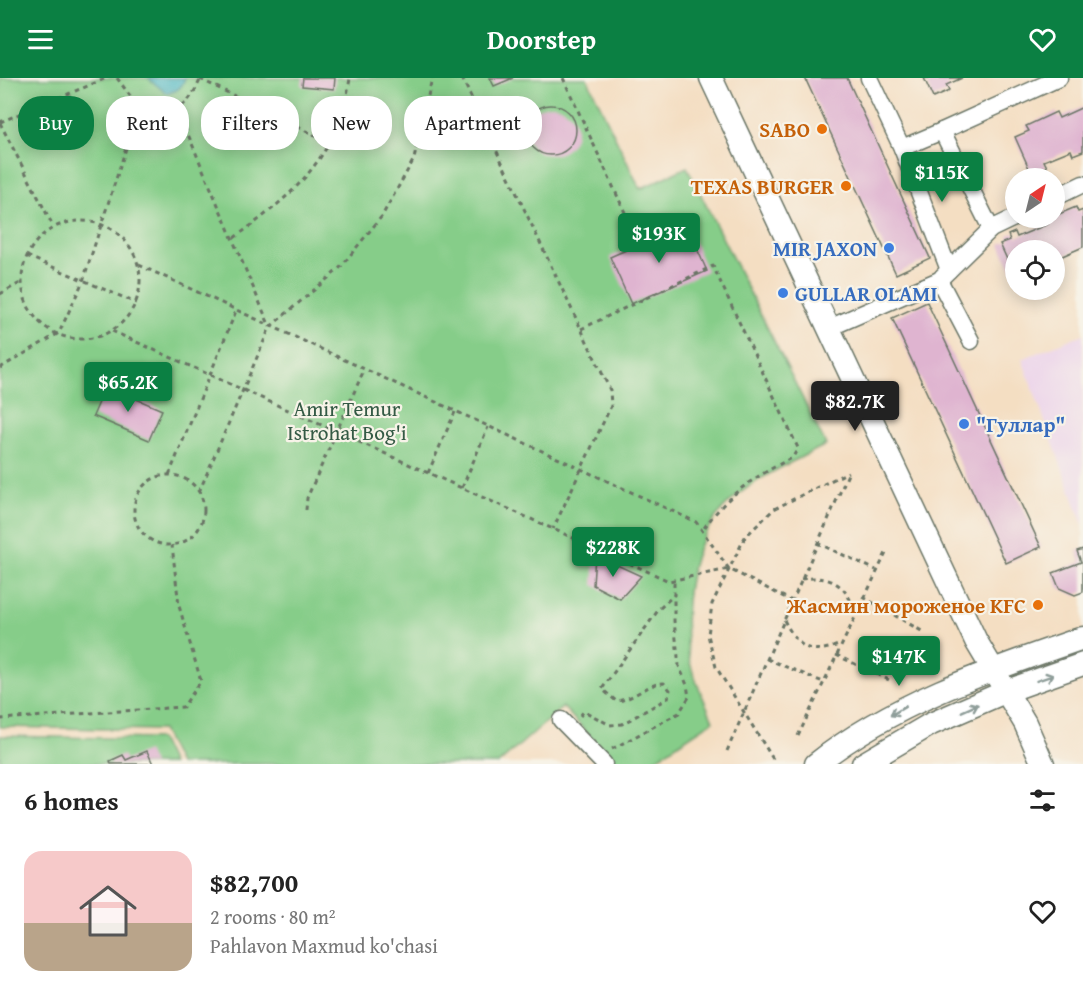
<!DOCTYPE html>
<meta charset="utf-8">
<style>
:root{--surface:#fff;--page:#f6f6f6;--text:#222;--muted:#767676;--accent:#0b8043}
body{margin:0;font-family:"Gentium Book Plus",serif;background:var(--page);color:var(--text);height:100vh;display:flex;flex-direction:column;font-size:22px;white-space:nowrap}
*{box-sizing:border-box;margin:0}
p{font-size:20px;color:var(--muted)}
.icon{flex:none;width:33px;height:33px;fill:none;stroke:currentColor;stroke-width:2;stroke-linecap:round;stroke-linejoin:round}
.map{position:relative;height:686px;overflow:hidden}
.side{display:flex;flex-direction:column;background:var(--surface);flex:1}
.side>*{flex:none}
.hud{position:absolute;left:18px;top:18px;width:600px;height:54px;display:flex;gap:12px}
.needle{width:39px;rotate:35deg}
.tools{position:absolute;left:1005px;top:90px;display:grid;gap:12px}
.tools a{display:grid;place-items:center;width:60px;height:60px;border-radius:50%;background:var(--surface);box-shadow:0 3px 15px #0003;font-size:30px}
.price{position:absolute;translate:-50% -51px;padding:0 14px;border-radius:6px;background:var(--accent);color:#fff;font-size:20px;line-height:39px;filter:drop-shadow(0 2px 3px #0008)}
.price::after{content:'';position:absolute;left:50%;top:36px;width:18px;height:14px;margin-left:-9px;background:inherit;clip-path:polygon(0 0,100% 0,50% 100%)}
.price.current{background:#222;color:#fff}
ul{padding:0;list-style:none}
li{display:flex;align-items:center;gap:18px;height:150px;padding:0 24px}
li span{display:grid;place-items:center;flex:none;width:168px;height:120px;border-radius:18px;color:#555}
li>.icon{margin-inline-start:auto}
span .icon{width:72px;height:72px;fill:#fffc;stroke-width:1}
li b{font-size:26px}
h2{display:flex;justify-content:space-between;align-items:center;height:72px;padding:0 24px;font-size:26px}
.pill{padding:0 21px;border-radius:24px;background:var(--surface);box-shadow:0 3px 15px #0003;font-size:21px;line-height:54px}
.pill.current{background:var(--accent);color:#fff}
header{display:flex;justify-content:space-between;align-items:center;height:78px;padding:0 24px;background:var(--accent);color:#fff;font-size:27px;font-weight:800}
.map>svg:first-child{display:block}
.built{fill:#ebd1eb}
.green{fill:#86cd89;stroke:#52855e;stroke-width:1.5}
.water{fill:#47b5c1;stroke:#33797a;stroke-width:1.5}
.building{fill:#dfb4d0}
.lines{fill:none;stroke-linecap:round;stroke-linejoin:round}
.minor-casing{stroke:#6a7566;stroke-width:19}
.secondary-casing{stroke:#6a7566;stroke-width:25}
.path{stroke:#6a7566;stroke-width:3;stroke-dasharray:4.5 4.5;stroke-linecap:butt}
.minor{stroke:#fff;stroke-width:16}
.secondary{stroke:#fff;stroke-width:22}
.oneway{stroke:#8f9e9a}
.food-dot{fill:#e8710a;stroke:#f7f3e8;stroke-width:2}
.shop-dot{fill:#3f7fe0;stroke:#f7f3e8;stroke-width:2}
.labels{text-anchor:middle;dominant-baseline:central;stroke-width:4.5;stroke-linejoin:round;paint-order:stroke}
.food-label{font-size:21px;font-weight:bold;fill:#c56008;stroke:#f7f3e8;text-anchor:end}
.shop-label{font-size:21px;font-weight:bold;fill:#366cbe;stroke:#f7f3e8;text-anchor:start}
.park-label{font-size:21px;fill:#345a45;stroke:#f7f3e8}
</style>
<header><svg class="icon" aria-label="menu" viewBox="0 0 24 24"><path d="M4 6h16M4 12h16M4 18h16"/></svg>Doorstep<svg class="icon" aria-label="heart" viewBox="0 0 24 24"><path d="M12 20l-8-8c-3-5 5-10 8-4 3-6 11-1 8 4z"/></svg></header>
<div class="map">
<svg width="1083" height="686" viewBox="0 0 1083 686">
<rect width="100%" height="100%" fill="#f7f3e8"/>
<filter id="ink" filterUnits="userSpaceOnUse"><feTurbulence type="fractalNoise" baseFrequency=".0167" numOctaves="2"/><feDisplacementMap in="SourceGraphic" scale="12" xChannelSelector="R" yChannelSelector="G"/><feConvolveMatrix kernelMatrix="1 2 1 2 8 2 1 2 1" color-interpolation-filters="sRGB"/></filter>
<filter id="wash" filterUnits="userSpaceOnUse"><feTurbulence type="fractalNoise" baseFrequency=".008" numOctaves="4" result="noise"/><feDisplacementMap in="SourceGraphic" scale="24" xChannelSelector="R" yChannelSelector="G"/><feGaussianBlur stdDeviation="1.35" result="paint"/><feColorMatrix in="noise" values="0 0 0 0 0 0 0 0 0 0 0 0 0 0 0 0 0 1.4 0 .05"/><feComposite in="paint" operator="in"/></filter>
<g filter="url(#wash)">
<rect width="100%" height="100%" fill="#f4dec2"/>
<!-- built -->
<path class="built" d="M 1083,256 L 1083,447 L 1022,281 Z"/>
<!-- green -->
<g class="green">
<path d="M 0,0 L 587,0 L 640,111 L 687,89 L 826,367 C 790,385 749,402 722,432 C 688,468 683,528 688,574 C 691,597 705,622 713,643 L 648,686 L 616,686 L 563,629 L 498,686 L 179,686 L 162,652 L 0,649 Z"/>
<path d="M 0,658 L 160,661 L 172,686 L 0,686 Z"/>
</g>
<!-- water -->
<path class="water" d="M 148,0 L 185,0 C 182,10 177,14 166,15 Z"/>
<g id="blocks">
<!-- building -->
<g class="building">
<path d="M 303,0 L 335,0 L 334,11 L 302,8 Z"/>
<path d="M 490,0 L 513,0 L 494,8 Z"/>
<path d="M 805,0 L 847,0 L 930,180 L 896,196 Z"/>
<path d="M 924,0 L 962,0 L 946,7 L 949,13 L 933,20 Z"/>
<circle cx="551" cy="52" r="25"/>
<path d="M 1083,29 L 1083,73 L 1073,77 L 1071,72 L 1044,83 L 1047,89 L 1032,97 L 1015,59 L 1029,53 L 1026,48 L 1056,34 L 1059,40 Z"/>
<path d="M 1076,129 L 1078,134 L 1083,132 L 1083,169 L 1060,179 L 1062,184 L 1054,187 L 1054,172 L 1016,172 L 1016,201 L 1000,166 L 1010,162 L 1008,157 L 1015,154 L 1017,159 L 1048,146 L 1047,141 Z"/>
<path d="M 686,146 L 707,193 L 631,226 L 610,179 Z"/>
<path d="M 927,224 L 1041,469 L 1006,485 L 892,240 Z"/>
<path d="M 106,308 L 162,332 L 149,362 L 93,338 Z"/>
<path d="M 1083,471 L 1083,514 L 1075,517 L 1059,510 L 1053,495 L 1081,484 L 1077,473 Z"/>
<path d="M 595,477 L 641,498 L 620,521 L 593,507 Z"/>
<path d="M 147,673 L 153,686 L 111,686 L 110,683 L 123,677 L 126,682 Z"/>
</g>
</g>
</g>
<g filter="url(#ink)">
<use href="#blocks" fill-opacity="0" stroke="#6a7566" stroke-width="1.5"/>
<g class="lines">
<!-- minor casing -->
<g class="minor-casing">
<g id="minor">
<path d="M 869,0 L 902,70 L 949,192"/>
<path d="M 902,70 L 942,53"/>
<path d="M 1054,120 L 1083,106"/>
<path d="M 991,151 L 942,53 L 1059,0"/>
<path d="M 942,199 L 991,151 L 1016,139"/>
<path d="M 829,250 L 939,202 L 971,263"/>
<path d="M 561,642 L 604,686"/>
</g>
</g>
<!-- secondary casing -->
<g class="secondary-casing">
<g id="secondary">
<path d="M 711,0 L 976,563 L 1025,645 L 1043,686"/>
<path d="M 816,686 C 894,624 990,592 1083,560"/>
<path d="M 863,686 L 931,646 L 1007,613 L 1083,586"/>
</g>
</g>
<!-- path -->
<g class="path">
<path d="M 117,0 L 139,30 C 173,37 186,34 201,0"/>
<path d="M 462,0 L 610,312 L 611,328 L 553,451"/>
<path d="M 563,0 L 634,154"/>
<path d="M 200,1 L 328,64"/>
<path d="M 178,33 L 270,249"/>
<path d="M 0,44 L 107,0"/>
<path d="M 0,45 L 53,148"/>
<circle cx="81" cy="202" r="59"/>
<path d="M 234,160 C 294,117 339,77 350,0"/>
<path d="M 27,178 L 136,225"/>
<path d="M 139,187 L 696,444 L 729,491 L 792,523"/>
<path d="M 0,216 L 22,204"/>
<path d="M 581,251 L 713,188 L 798,370 L 793,379 C 753,400 728,415 702,453"/>
<path d="M 112,253 L 669,503 L 729,491"/>
<path d="M 0,290 L 59,255 L 83,203 L 139,30"/>
<path d="M 428,395 L 455,334"/>
<circle cx="169" cy="432" r="35"/>
<path d="M 169,397 L 236,233"/>
<path d="M 462,410 L 488,349"/>
<path d="M 199,414 L 270,249 L 339,191 L 382,138 L 414,81 L 432,0"/>
<path d="M 306,432 L 307,420 L 364,292"/>
<path d="M 817,465 L 876,492"/>
<path d="M 801,501 C 833,497 845,506 856,535"/>
<path d="M 863,519 L 925,555"/>
<path d="M 784,542 C 799,571 810,578 841,566"/>
<path d="M 836,577 L 889,602"/>
<path d="M 767,581 L 823,604"/>
<path d="M 580,638 L 584,633 L 610,647 L 622,646 L 668,620 L 670,612 L 664,605 C 647,605 634,622 616,623 L 602,611 L 659,531 L 674,517"/>
<path d="M 0,641 L 183,629 L 201,603 L 179,528 L 172,467"/>
<path d="M 798,658 L 887,473"/>
<path d="M 612,671 L 679,635 L 689,619 L 687,607 L 679,588 L 674,543 L 674,502"/>
<path d="M 727,673 L 848,396"/>
<path d="M 773,681 L 716,589 L 708,557 L 712,526 L 745,459 L 774,431 L 848,394"/>
</g>
<!-- minor -->
<use href="#minor" class="minor"/>
<!-- secondary -->
<use href="#secondary" class="secondary"/>
</g>
<!-- one-way arrows -->
<defs><path id="oneway-shaft" d="M-6 0H5M1.5-3L5.5 0L1.5 3" fill="none" stroke-width="1.6" stroke-linecap="round" stroke-linejoin="round" transform="scale(1.5)"/></defs>
<g class="oneway">
<use href="#oneway-shaft" transform="translate(1045 600) rotate(-19)"/>
<use href="#oneway-shaft" transform="translate(970 630) rotate(-24)"/>
<use href="#oneway-shaft" transform="translate(898 633) rotate(149)"/>
</g>
</g>
<!-- markers -->
<g class="food-dot">
<circle cx="822" cy="51" r="6"/>
<circle cx="846" cy="108" r="6"/>
<circle cx="1038" cy="527" r="6"/>
</g>
<g class="shop-dot">
<circle cx="889" cy="170" r="6"/>
<circle cx="783" cy="215" r="6"/>
<circle cx="964" cy="346" r="6"/>
</g>
<g class="labels">
<!-- food labels -->
<g class="food-label">
<text x="810" y="51">SABO</text>
<text x="834" y="108">TEXAS BURGER</text>
<text x="1026" y="527">Жасмин мороженое KFC</text>
</g>
<!-- shop labels -->
<g class="shop-label">
<text x="877" y="170" text-anchor="end">MIR JAXON</text>
<text x="795" y="215">GULLAR OLAMI</text>
<text x="976" y="346">"Гуллар"</text>
</g>
<!-- park labels -->
<g class="park-label">
<text x="347" y="330">Amir Temur<tspan x="347" dy="24">Istrohat Bog'i</tspan></text>
</g>
</g>
</svg>
<div class="tools">
<a><svg class="needle" viewBox="-14 -14 28 28"><path d="M0-13l5 13h-10z" fill="#e53935"/><path d="M0 13l5-13h-10z" fill="#767676"/></svg></a>
<a><svg class="icon" aria-label="locate" viewBox="0 0 24 24"><circle cx="12" cy="12" r="6"/><path d="M12 2v4M12 18v4M2 12h4M18 12h4"/></svg></a>
</div>
<b class="price" style="left:942px;top:125px">$115K</b>
<b class="price" style="left:659px;top:186px">$193K</b>
<b class="price" style="left:128px;top:335px">$65.2K</b>
<b class="price current" style="left:855px;top:354px">$82.7K</b>
<b class="price" style="left:613px;top:500px">$228K</b>
<b class="price" style="left:899px;top:609px">$147K</b>
<div class="hud">
<a class="pill current">Buy</a>
<a class="pill">Rent</a>
<a class="pill">Filters</a>
<a class="pill">New</a>
<a class="pill">Apartment</a>
</div>
</div>
<section class="side">
<h2>6 homes<svg class="icon" aria-label="filters" viewBox="0 0 24 24"><path d="M4 7h16M4 17h16"/><circle cx="9" cy="7" r="2"/><circle cx="15" cy="17" r="2"/></svg></h2>
<ul>
<li><span style="background:linear-gradient(#f6c9c9 60%,#b9a48a 0)"><svg class="icon" aria-label="home" viewBox="0 0 24 24"><path d="M3 11l9-7 9 7M6 9v11h12V9"/></svg></span><div><b>$82,700</b><p>2 rooms · 80 m²</p><p>Pahlavon Maxmud ko'chasi</p></div><svg class="icon" aria-label="heart" viewBox="0 0 24 24"><path d="M12 20l-8-8c-3-5 5-10 8-4 3-6 11-1 8 4z"/></svg></li>
</ul>
</section>
